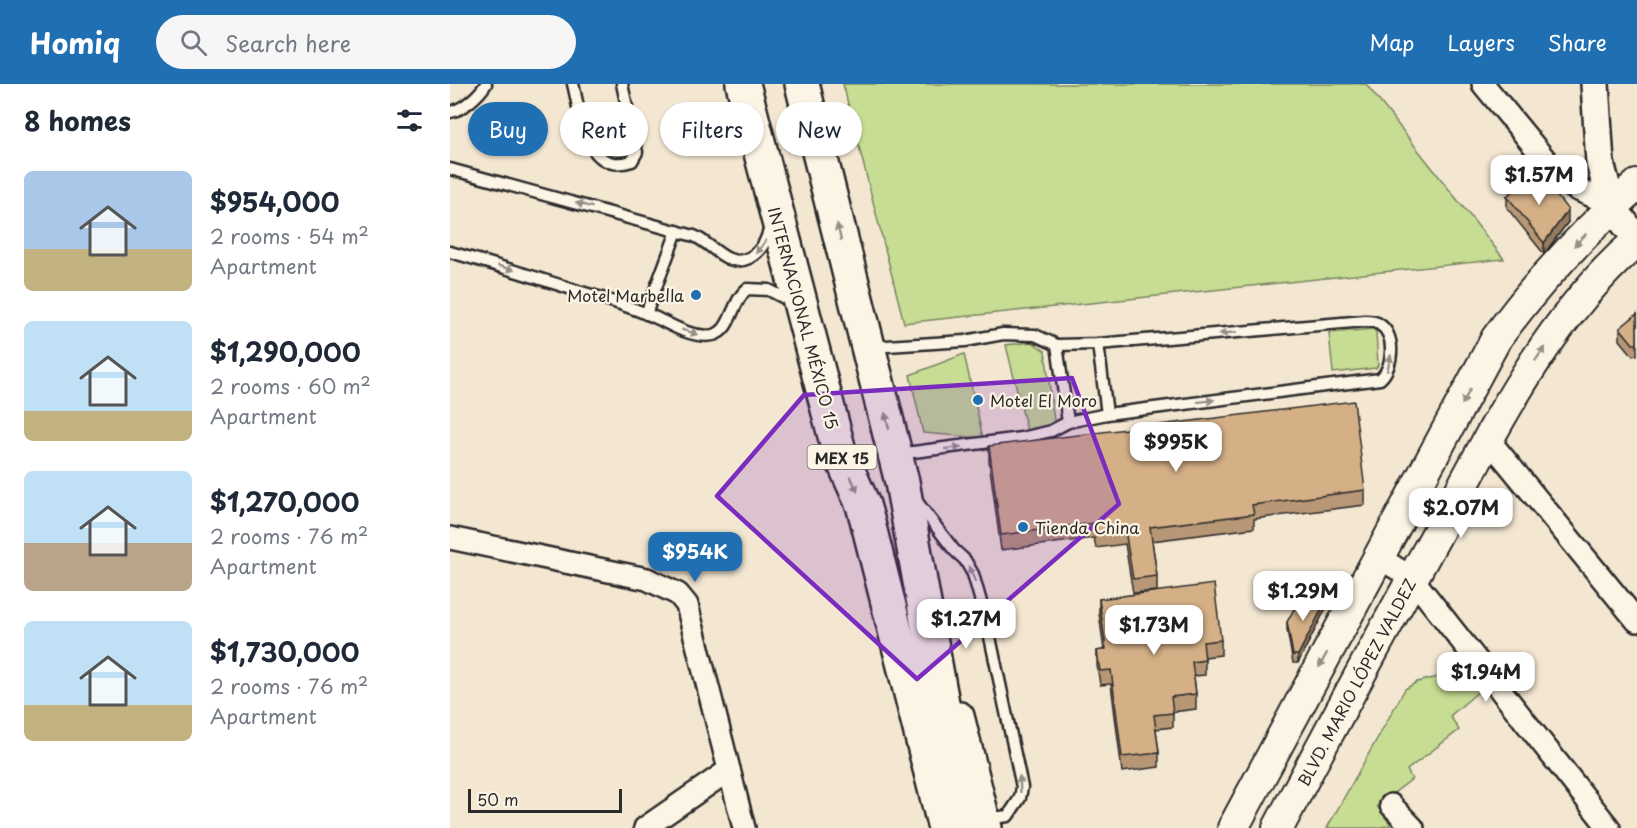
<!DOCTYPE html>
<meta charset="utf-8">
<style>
:root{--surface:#fff;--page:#f6f6f7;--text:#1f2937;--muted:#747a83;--accent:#1f6fb2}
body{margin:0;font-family:"Playpen Sans",sans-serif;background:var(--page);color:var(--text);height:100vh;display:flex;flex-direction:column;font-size:22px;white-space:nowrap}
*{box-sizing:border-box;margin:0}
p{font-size:20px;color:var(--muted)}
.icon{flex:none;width:33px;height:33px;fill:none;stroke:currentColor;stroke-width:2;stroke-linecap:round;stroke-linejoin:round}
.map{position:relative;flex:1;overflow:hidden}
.details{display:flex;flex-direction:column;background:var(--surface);width:450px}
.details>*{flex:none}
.top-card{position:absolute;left:18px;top:18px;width:570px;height:54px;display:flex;gap:12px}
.scale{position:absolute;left:18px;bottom:15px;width:154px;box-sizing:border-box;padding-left:6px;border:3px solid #2b2b2b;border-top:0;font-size:16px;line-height:21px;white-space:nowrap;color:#2b2b2b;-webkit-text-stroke:4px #fcf5e5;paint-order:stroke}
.price{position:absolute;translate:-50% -51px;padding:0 14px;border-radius:12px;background:#fff;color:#222;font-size:20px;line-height:39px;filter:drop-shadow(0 2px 3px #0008)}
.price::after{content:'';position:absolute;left:50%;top:36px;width:18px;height:14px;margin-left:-9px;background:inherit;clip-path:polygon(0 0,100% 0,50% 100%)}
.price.selected{background:var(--accent);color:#fff}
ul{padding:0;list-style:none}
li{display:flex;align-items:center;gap:18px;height:150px;padding:0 24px}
li span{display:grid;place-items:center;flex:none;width:168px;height:120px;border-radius:9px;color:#555}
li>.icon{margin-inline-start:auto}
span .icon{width:72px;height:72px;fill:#fffc;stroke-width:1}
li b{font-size:26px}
h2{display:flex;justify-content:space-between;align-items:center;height:72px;padding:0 24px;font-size:26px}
.chip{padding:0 21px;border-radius:27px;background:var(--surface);box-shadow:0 2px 4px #0004;font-size:21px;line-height:54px}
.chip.selected{background:var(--accent);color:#fff}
header{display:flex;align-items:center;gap:36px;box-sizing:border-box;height:84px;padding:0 30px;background:var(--accent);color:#fff}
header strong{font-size:28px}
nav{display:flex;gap:33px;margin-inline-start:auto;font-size:21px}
.search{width:420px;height:54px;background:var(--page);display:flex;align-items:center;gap:15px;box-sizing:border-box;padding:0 21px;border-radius:33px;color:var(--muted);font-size:22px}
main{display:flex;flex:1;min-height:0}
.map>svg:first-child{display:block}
.green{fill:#c6dd93;stroke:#78845f;stroke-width:1.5}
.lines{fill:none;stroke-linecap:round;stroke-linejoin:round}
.service-casing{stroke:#2b2b2b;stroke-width:15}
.minor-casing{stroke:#2b2b2b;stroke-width:26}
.tertiary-casing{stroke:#2b2b2b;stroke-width:32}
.secondary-casing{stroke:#2b2b2b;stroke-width:34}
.primary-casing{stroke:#2b2b2b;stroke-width:38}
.service{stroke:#fcf5e5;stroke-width:10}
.minor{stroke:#fcf5e5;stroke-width:21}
.tertiary{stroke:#fcf5e5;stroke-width:27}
.secondary{stroke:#fcf5e5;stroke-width:30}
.primary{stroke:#fcf5e5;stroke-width:33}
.wall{fill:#b79774;stroke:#2b2b2b;stroke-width:1.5}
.shaded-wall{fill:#957b5e;stroke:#2b2b2b;stroke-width:1.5}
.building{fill:#d5b087;stroke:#2b2b2b;stroke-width:1.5}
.oneway{fill:#949088}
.marked{fill:#7b2cbf;fill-opacity:0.2;stroke:#7b2cbf;stroke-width:4.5;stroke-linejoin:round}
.poi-dot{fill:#1f6fb2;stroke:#fcf5e5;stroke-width:2}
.labels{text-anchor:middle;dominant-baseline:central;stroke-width:4.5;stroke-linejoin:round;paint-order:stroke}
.shield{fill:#fcf5e5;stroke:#6a6863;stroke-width:1.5}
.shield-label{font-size:15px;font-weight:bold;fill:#2b2b2b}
.poi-label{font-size:16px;fill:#2b2b2b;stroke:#fcf5e5;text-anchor:start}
.street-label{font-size:16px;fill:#2b2b2b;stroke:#fcf5e5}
</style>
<header>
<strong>Homiq</strong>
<div class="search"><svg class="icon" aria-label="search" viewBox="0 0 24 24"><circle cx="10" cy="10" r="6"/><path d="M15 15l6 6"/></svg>Search here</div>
<nav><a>Map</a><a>Layers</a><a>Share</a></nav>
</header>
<main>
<section class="details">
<h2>8 homes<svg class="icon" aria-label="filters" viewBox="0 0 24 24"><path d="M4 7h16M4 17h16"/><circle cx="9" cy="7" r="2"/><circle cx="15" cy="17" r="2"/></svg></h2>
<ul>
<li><span style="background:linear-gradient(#a9c7e8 65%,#c2b280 0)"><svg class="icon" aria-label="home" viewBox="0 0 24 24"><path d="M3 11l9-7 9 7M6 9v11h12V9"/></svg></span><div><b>$954,000</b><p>2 rooms · 54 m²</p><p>Apartment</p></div></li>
<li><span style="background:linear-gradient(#bfe0f5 75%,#c2b280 0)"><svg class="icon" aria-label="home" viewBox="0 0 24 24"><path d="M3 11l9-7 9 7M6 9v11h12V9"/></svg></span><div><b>$1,290,000</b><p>2 rooms · 60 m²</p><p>Apartment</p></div></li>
<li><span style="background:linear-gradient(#bfe0f5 60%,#b9a48a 0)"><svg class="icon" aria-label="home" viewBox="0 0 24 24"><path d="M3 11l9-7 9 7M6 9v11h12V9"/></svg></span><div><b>$1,270,000</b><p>2 rooms · 76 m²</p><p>Apartment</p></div></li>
<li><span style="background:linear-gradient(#bfe0f5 70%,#c2b280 0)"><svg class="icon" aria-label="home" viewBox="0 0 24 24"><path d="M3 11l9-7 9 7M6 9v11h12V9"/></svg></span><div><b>$1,730,000</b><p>2 rooms · 76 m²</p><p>Apartment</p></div></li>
</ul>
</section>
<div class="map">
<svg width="1187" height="744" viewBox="0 0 1187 744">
<rect width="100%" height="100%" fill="#f4e7d2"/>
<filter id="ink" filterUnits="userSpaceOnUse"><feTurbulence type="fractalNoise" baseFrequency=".0167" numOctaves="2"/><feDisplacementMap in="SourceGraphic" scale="12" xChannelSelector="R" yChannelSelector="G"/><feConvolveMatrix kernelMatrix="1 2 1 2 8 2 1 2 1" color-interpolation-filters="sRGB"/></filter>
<g filter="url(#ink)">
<!-- green -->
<g class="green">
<path d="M 393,0 L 916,0 L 1054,175 L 454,239 Z"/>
<path d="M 923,245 L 926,248 L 928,281 L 926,284 L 883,289 L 879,249 Z"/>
<path d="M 582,258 L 595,267 L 604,337 L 596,344 L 577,347 L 556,261 Z"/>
<path d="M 514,270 L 533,354 L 473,349 L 460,291 Z"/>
<path d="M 996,591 L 1022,599 L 1029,607 L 1000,632 L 1009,646 L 957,686 L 962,695 L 927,722 L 941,741 L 926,744 L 877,744 L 955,605 L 967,598 Z"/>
</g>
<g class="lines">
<!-- service casing -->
<g class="service-casing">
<g id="service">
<path d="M 123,0 C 131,31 135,92 182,77 L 187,68 L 172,0"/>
<path d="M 0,28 C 13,26 29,11 36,0"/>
<path d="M 0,85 L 244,152 C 263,160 277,185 299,174 C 312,167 316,157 320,143"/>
<path d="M 0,168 C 43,180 85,193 128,207 C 153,214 178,222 202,232 C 220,240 242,255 263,251 C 282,247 281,218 297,205 L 319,206 L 344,219"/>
<path d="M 196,230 L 227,147"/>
<path d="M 648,260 L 657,330"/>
<path d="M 607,261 L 618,338"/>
<path d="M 421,263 L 515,257 L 553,250 L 585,251 L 607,261 L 648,260 L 915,237 C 920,237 925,237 929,240 C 946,250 944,283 930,295 L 657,330 L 618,338 L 601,347 L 571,354 L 448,370"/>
<path d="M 465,415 L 504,466 L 515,476 L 523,490 L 537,539 L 572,703 L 570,714 L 558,732 L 536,735"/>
</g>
</g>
<!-- minor casing -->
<g class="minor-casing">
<g id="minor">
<path d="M 1033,0 L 1112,96 L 1126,105 L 1161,120"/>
<path d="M 1038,355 L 1187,537"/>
<path d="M 0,454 L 197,495 L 228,510 L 237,521 L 294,744"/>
<path d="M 930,474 L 962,494 L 1159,744"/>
<path d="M 941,721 L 963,744"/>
<path d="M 195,744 L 279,686"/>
</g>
</g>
<!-- tertiary casing -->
<g class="tertiary-casing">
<g id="tertiary">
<path d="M 1145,0 L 1150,79 L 1162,123 L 1187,155"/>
<path d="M 510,632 L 538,744"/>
</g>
</g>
<!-- secondary casing -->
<g class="secondary-casing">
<g id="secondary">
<path d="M 783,744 L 1046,255 C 1087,198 1134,148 1187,101"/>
<path d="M 828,744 C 880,645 934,546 988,448 C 1044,345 1097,235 1187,157"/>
</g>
</g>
<!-- primary casing -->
<g class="primary-casing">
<g id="primary">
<path d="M 293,0 L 389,367 L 413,421 L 417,435 L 495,744"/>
<path d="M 352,0 L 452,398 L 496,641 L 518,744"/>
</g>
</g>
<!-- service -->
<use href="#service" class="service"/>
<!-- minor -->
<use href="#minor" class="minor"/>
<!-- tertiary -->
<use href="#tertiary" class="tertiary"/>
<!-- secondary -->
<use href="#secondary" class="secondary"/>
<!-- primary -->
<use href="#primary" class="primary"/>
</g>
<!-- wall -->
<g class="wall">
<path d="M 1057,112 L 1118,138 L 1094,170 L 1057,124 Z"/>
<path d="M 1187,230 L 1187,271 L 1183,272 L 1170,256 L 1170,244 Z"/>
<path d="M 539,362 L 915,406 L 915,421 L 804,435 L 804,444 L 702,457 L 707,492 L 707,507 L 683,509 L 675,460 L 646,464 L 644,454 L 551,466 L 539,377 Z"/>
<path d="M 649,515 L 771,556 L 771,571 L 755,573 L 755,591 L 744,592 L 746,610 L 746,625 L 723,628 L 723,643 L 706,645 L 709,669 L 709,683 L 672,688 L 661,600 L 650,601 L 647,581 L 647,567 L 654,566 L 649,529 Z"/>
<path d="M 877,522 L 848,579 L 843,579 L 837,546 L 837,538 Z"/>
</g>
<!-- shaded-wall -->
<g class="shaded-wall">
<path d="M 1118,126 L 1118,138 L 1094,170 L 1094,159 Z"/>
<path d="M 877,515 L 877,522 L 848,579 L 848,571 Z"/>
</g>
<!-- building -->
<g class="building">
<path d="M 1088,88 L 1118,126 L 1094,159 L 1057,112 Z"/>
<path d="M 1187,230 L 1187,260 L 1183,260 L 1170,244 Z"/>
<path d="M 904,317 L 915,406 L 802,421 L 804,430 L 700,443 L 707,492 L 683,495 L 675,446 L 646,450 L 644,439 L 551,451 L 539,362 Z"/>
<path d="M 764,500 L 771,556 L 753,558 L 755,576 L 742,578 L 746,610 L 721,613 L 723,629 L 704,631 L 709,669 L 672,673 L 661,586 L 650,587 L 647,567 L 656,565 L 649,515 Z"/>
<path d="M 877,515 L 848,571 L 843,571 L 837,538 L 848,518 Z"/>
</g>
<!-- one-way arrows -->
<defs><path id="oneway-solid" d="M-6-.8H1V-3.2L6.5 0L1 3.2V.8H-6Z" transform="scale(1.5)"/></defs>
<g class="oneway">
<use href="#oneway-solid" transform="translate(134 121) rotate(-165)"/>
<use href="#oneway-solid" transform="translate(389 148) rotate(-104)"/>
<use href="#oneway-solid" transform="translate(1130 156) rotate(135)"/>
<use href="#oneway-solid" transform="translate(311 163) rotate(127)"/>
<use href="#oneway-solid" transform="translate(56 184) rotate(17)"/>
<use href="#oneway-solid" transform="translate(240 248) rotate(16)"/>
<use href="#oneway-solid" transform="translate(778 249) rotate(175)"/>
<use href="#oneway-solid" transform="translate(1090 270) rotate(-55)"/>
<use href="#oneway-solid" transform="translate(939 279) rotate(-77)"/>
<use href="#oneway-solid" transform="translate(1016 313) rotate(118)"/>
<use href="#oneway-solid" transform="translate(756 317) rotate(-7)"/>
<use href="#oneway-solid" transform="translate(437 337) rotate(-104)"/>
<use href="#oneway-solid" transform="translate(503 364) rotate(-7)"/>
<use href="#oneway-solid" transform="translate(404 400) rotate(66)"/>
<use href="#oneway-solid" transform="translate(522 490) rotate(-114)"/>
<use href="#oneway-solid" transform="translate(873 576) rotate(119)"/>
<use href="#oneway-solid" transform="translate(570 700) rotate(-93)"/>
</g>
</g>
<!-- marked area -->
<path class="marked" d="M 622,294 L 669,420 L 467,595 L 267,412 L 354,311 Z"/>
<!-- markers -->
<g class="poi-dot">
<circle cx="246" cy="211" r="6"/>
<circle cx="528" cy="316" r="6"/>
<circle cx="573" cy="443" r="6"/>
</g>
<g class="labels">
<!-- shield labels -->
<rect class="shield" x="357.5" y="361" width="69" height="24" rx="4.5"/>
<g class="shield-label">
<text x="392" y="373">MEX 15</text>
</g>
<!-- poi labels -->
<g class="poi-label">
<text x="234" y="211" text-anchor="end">Motel Marbella</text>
<text x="540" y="316">Motel El Moro</text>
<text x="585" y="443">Tienda China</text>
</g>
<!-- street labels -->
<g class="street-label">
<text transform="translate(354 234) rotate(75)">INTERNACIONAL MÉXICO 15</text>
<text transform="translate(906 598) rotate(-62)">BLVD. MARIO LÓPEZ VALDEZ</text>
</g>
</g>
</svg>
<div class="scale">50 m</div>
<b class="price" style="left:1089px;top:122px">$1.57M</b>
<b class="price" style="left:726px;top:389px">$995K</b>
<b class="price" style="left:1011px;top:455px">$2.07M</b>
<b class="price selected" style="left:245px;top:499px">$954K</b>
<b class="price" style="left:853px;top:538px">$1.29M</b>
<b class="price" style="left:516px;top:566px">$1.27M</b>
<b class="price" style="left:704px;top:572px">$1.73M</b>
<b class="price" style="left:1036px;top:619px">$1.94M</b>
<div class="top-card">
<a class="chip selected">Buy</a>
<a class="chip">Rent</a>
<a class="chip">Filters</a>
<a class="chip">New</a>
</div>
</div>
</main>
